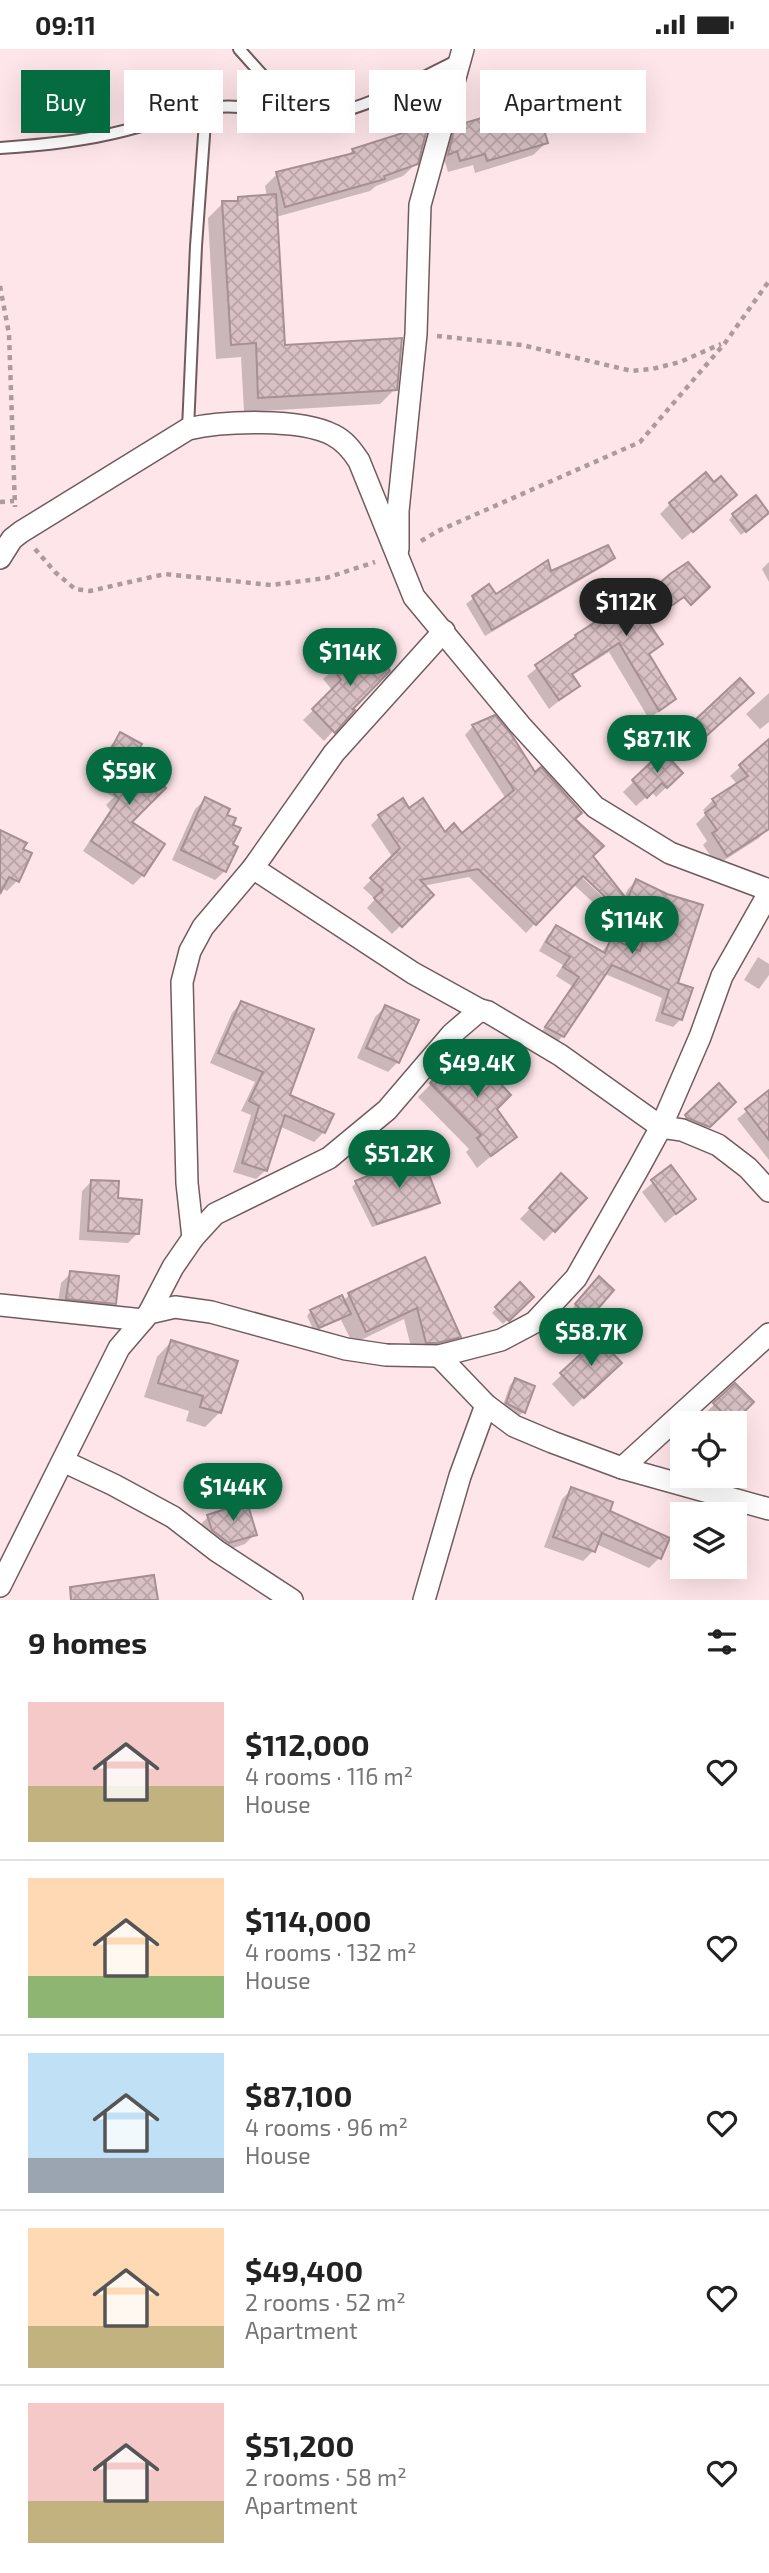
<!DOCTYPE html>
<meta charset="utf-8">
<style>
:root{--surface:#fff;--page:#f2f2f2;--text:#222;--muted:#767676;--line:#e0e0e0;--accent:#056c42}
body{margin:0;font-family:"Exo 2",sans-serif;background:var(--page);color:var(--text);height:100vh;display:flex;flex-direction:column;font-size:26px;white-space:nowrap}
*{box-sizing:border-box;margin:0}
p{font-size:23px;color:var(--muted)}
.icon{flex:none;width:38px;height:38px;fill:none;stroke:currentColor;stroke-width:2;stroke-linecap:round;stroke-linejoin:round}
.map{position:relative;height:1551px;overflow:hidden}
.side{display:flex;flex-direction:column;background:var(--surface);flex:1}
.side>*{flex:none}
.top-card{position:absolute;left:21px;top:21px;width:728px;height:63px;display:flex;gap:14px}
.buttons{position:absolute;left:670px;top:1362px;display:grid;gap:14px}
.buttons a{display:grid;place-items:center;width:77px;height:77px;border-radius:0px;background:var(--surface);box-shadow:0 7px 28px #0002;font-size:35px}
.price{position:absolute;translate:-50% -60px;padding:0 16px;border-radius:24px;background:var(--accent);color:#fff;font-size:23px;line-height:46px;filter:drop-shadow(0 2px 4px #0008)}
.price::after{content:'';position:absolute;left:50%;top:42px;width:21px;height:16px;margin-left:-10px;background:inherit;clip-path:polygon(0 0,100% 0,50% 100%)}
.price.current{background:#222;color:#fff}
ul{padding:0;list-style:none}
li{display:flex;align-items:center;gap:21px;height:175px;padding:0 28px}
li+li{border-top:2px solid var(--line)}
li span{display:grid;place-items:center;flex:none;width:196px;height:140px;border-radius:0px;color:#555}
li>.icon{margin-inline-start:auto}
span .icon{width:84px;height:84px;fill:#fffc;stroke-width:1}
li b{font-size:30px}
h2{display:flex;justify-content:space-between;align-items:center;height:84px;padding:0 28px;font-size:30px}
.pill{padding:0 24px;border-radius:0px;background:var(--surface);box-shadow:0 7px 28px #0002;font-size:24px;line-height:63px}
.pill.current{background:var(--accent);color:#fff}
.status{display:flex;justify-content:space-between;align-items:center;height:49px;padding:0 35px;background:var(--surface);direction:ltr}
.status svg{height:19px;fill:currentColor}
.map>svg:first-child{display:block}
.shadow{fill:#0003}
.building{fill:url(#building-cross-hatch);stroke:#a79094;stroke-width:2}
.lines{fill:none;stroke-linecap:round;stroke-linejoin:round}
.service-casing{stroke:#705c5f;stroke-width:14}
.minor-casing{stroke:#705c5f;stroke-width:24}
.path{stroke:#ac9a9d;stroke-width:4.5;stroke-dasharray:5 5;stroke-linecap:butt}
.service{stroke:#fff;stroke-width:10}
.minor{stroke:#fff;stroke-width:21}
</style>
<div class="status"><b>09:11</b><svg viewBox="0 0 49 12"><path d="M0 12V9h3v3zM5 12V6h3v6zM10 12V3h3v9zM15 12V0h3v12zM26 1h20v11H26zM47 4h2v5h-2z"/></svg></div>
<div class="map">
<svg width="769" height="1551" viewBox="0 0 769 1551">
<defs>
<pattern id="building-cross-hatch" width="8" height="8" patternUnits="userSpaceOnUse" patternTransform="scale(1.75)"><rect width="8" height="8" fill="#d8c0c4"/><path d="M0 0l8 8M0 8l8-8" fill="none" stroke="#b9a4a8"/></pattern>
</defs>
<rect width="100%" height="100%" fill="#fee5e9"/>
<!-- shadow -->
<g class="shadow">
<path d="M 512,70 L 546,94 L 533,106 L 475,124 L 473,116 L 448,123 L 445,113 L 437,116 L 444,91 L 456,78 Z"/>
<path d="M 353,101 L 416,115 L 403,127 L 376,137 L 370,142 L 276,168 L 283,298 L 395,340 L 380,355 L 244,363 L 241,308 L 216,310 L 208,169 L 223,154 L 234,154 L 238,150 L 267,148 L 265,137 L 277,125 L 347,107 Z"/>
<path d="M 714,436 L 725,456 L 682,491 L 660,465 L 670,455 Z"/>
<path d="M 733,466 L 763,468 L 741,486 L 729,471 Z"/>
<path d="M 613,509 L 606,516 L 485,587 L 466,555 L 489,537 L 496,548 L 549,524 Z"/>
<path d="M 769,513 L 769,533 L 762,520 Z"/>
<path d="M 680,550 L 647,575 L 661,594 L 648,606 L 674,650 L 649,670 L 609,603 L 571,627 L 578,637 L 549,660 L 527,627 L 576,587 L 643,551 Z"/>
<path d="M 358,600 L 372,618 L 351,660 L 352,661 L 324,692 L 303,671 L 333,642 L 323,630 Z"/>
<path d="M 740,631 L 742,654 L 683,707 L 673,696 Z"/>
<path d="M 769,644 L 769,673 L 760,680 L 746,665 Z"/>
<path d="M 473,677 L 535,726 L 573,771 L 591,807 L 624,849 L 628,840 L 636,832 L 667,846 L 681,970 L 673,978 L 655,972 L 662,949 L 605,925 L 563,987 L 555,995 L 539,987 L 572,937 L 556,927 L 563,916 L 539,902 L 548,886 L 556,878 L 601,904 L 611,891 L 635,902 L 645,871 L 625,861 L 621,865 L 618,858 L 578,820 L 576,823 L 621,865 L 613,872 L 573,835 L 526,884 L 469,828 L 423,837 L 432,846 L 392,885 L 367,859 L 375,850 L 363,839 L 393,809 L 371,776 L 379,768 L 409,762 L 445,785 L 462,786 L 506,750 L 465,686 Z"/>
<path d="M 121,686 L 133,708 L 130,774 L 143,826 L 133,836 L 83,802 L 110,761 L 106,756 L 114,748 L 90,735 L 111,696 Z"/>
<path d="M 767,694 L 769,697 L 768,779 L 759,789 L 717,816 L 703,796 L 707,792 L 696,775 L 706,765 L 703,761 L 713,751 L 737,735 L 730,727 Z"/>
<path d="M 663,704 L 671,734 L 656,748 L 652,743 L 636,757 L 623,743 Z"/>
<path d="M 205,751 L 225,767 L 231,796 L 225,822 L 215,831 L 172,811 L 195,760 Z"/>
<path d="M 0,783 L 21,801 L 17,832 L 7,842 L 0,838 Z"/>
<path d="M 758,908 L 769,915 L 769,926 L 759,940 L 744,931 Z"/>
<path d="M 241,954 L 288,1047 L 324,1083 L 314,1093 L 279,1077 L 266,1121 L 256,1130 L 233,1123 L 251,1066 L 241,1062 L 255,1033 L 210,1014 L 232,964 Z"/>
<path d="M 385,958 L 398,1013 L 388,1023 L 357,1009 L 375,968 Z"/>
<path d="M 465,1001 L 496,1033 L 495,1060 L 515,1087 L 477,1119 L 466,1103 L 469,1100 L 418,1048 Z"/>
<path d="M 718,1036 L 734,1053 L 698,1087 L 677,1077 Z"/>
<path d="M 769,1044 L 769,1111 L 737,1070 Z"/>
<path d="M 670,1119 L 694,1150 L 665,1174 L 642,1143 Z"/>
<path d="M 561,1127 L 554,1182 L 544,1192 L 520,1170 Z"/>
<path d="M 92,1132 L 138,1184 L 128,1194 L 79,1191 L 82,1142 Z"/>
<path d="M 356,1134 L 438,1153 L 433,1158 L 372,1178 L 352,1138 Z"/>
<path d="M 424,1211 L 459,1287 L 446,1300 L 413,1306 L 404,1270 L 353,1295 L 341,1271 L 314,1282 L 307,1267 L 311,1262 L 343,1252 L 349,1246 Z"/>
<path d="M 71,1224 L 114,1254 L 104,1264 L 57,1259 L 61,1234 Z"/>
<path d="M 594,1234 L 589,1267 L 584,1272 L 571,1261 Z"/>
<path d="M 520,1236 L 532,1248 L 503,1275 L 492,1264 Z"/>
<path d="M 598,1291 L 610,1324 L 573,1358 L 552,1335 Z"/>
<path d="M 171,1293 L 220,1363 L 205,1378 L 186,1372 L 189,1362 L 144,1348 L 157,1308 Z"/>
<path d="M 515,1331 L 523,1363 L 519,1367 L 502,1359 L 510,1336 Z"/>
<path d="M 735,1337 L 751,1353 L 731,1374 L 713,1374 L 704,1365 Z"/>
<path d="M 572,1440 L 608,1463 L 668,1490 L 659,1509 L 649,1519 L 596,1495 L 593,1502 L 583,1512 L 544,1498 L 562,1450 Z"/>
<path d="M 208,1468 L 255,1485 L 245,1495 L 219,1504 L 198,1478 Z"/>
</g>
<!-- building -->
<g class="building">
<path d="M 511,60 L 513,68 L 538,61 L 548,94 L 487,112 L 485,105 L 460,112 L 457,102 L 448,106 L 455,77 Z"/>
<path d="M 428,76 L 418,115 L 384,127 L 385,130 L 285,158 L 276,123 L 354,104 L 352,100 Z"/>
<path d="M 276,145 L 285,296 L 402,289 L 397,341 L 258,349 L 256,294 L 231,296 L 222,152 L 238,152 L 238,148 Z"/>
<path d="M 706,423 L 714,433 L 721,427 L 737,446 L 693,483 L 669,454 Z"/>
<path d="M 756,446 L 769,464 L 746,483 L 732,465 Z"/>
<path d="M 608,496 L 615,509 L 492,581 L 472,547 L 489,535 L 496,545 L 548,511 L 551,522 Z"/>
<path d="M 688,513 L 710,538 L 691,556 L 684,548 L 648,573 L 663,595 L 649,605 L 676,650 L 659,662 L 619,594 L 572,625 L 580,637 L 559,651 L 535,616 L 576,588 L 575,586 L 640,544 L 643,549 L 670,525 Z"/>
<path d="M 359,597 L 373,616 L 381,609 L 390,622 L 353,660 L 355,661 L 335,684 L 312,660 L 341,631 L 332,618 Z"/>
<path d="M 740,629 L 754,644 L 694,698 L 681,684 Z"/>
<path d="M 495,666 L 511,685 L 535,723 L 541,718 L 582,764 L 575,770 L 604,797 L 593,807 L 632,857 L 623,865 L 583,827 L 536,876 L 478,820 L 420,831 L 434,846 L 402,878 L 374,849 L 383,841 L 370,829 L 400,799 L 378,766 L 403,749 L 409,759 L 423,749 L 445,783 L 454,774 L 462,784 L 514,741 L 472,676 Z"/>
<path d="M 120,683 L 142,695 L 135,708 L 166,739 L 132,773 L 165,795 L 144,827 L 91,792 L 119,750 L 114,745 L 122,737 L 98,725 Z"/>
<path d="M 769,690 L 769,780 L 727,807 L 712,784 L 717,781 L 705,764 L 716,756 L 712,750 L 748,727 L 739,716 Z"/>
<path d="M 663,702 L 683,724 L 667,739 L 662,734 L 647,749 L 632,731 Z"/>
<path d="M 205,748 L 230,760 L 227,766 L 236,769 L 233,776 L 241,779 L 233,795 L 238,798 L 226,823 L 181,801 Z"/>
<path d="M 0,781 L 27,794 L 23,800 L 32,804 L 19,833 L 9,828 L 0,845 Z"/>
<path d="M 636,830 L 667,845 L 703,856 L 678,934 L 693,939 L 682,971 L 662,964 L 669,941 L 612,916 L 564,988 L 545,978 L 579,928 L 563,918 L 570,908 L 546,893 L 556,876 L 605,904 L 611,889 L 640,902 L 652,863 L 627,851 Z"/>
<path d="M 241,952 L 314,980 L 290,1046 L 334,1065 L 325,1084 L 285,1066 L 267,1122 L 242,1114 L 259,1057 L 249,1052 L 263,1023 L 218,1004 Z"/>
<path d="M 385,956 L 419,971 L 399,1014 L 366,999 Z"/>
<path d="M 465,999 L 480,1014 L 484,1010 L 502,1029 L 499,1033 L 511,1046 L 497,1060 L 517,1088 L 491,1107 L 477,1089 L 481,1086 L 430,1034 Z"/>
<path d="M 719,1034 L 736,1053 L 710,1078 L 687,1069 L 685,1066 Z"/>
<path d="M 769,1041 L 769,1091 L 745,1060 Z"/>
<path d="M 421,1105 L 440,1154 L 377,1175 L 355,1132 Z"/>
<path d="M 671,1116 L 696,1150 L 676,1165 L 651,1131 Z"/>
<path d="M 561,1124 L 587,1149 L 555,1183 L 529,1159 Z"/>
<path d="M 91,1131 L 119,1132 L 118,1149 L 142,1151 L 139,1185 L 88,1182 Z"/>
<path d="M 425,1208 L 461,1288 L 437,1294 L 426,1294 L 417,1259 L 366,1283 L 348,1244 Z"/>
<path d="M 70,1222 L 119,1227 L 116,1255 L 66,1250 Z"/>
<path d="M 599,1227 L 614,1241 L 590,1269 L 575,1255 Z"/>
<path d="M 520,1233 L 534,1248 L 509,1272 L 495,1258 Z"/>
<path d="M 342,1246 L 351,1265 L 319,1279 L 310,1261 Z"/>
<path d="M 598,1289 L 622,1314 L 584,1349 L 560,1324 Z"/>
<path d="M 171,1291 L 238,1312 L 221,1364 L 200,1358 L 203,1347 L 158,1334 Z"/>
<path d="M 515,1329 L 535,1337 L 525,1364 L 506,1354 Z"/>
<path d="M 735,1334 L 754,1353 L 733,1374 L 713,1354 Z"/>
<path d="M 571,1438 L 613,1453 L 610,1462 L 670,1489 L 661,1510 L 602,1484 L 595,1503 L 553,1488 Z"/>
<path d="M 247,1453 L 257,1486 L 229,1494 L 212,1481 L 207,1466 Z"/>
<path d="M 154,1526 L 158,1551 L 71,1551 L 70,1538 Z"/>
</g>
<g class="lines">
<!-- service casing -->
<g class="service-casing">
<g id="service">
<path d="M 239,0 L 299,67"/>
<path d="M 0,99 C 43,96 85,92 127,81 C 154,74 182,63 210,59 C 244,53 276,67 310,67 C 356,67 419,30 460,10"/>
<path d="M 188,380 L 196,197 L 206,59"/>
</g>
</g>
<!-- minor casing -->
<g class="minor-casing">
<g id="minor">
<path d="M 398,500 L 398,462 L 416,285 L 420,156 L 463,0"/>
<path d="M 0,509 L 12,490 L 21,483 L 188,380 C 222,372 301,369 333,386 C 345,392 352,401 359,412 L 414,548 L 520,676 L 595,758 L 670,804 L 769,841"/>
<path d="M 253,819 L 413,924 L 480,961"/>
<path d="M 193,1189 L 187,1134 L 182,933 L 190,902 L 203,878 L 253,819 L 334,704 L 444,582"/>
<path d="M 0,1256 L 143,1271"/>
<path d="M 149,1264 L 173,1218 L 193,1189 L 215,1165 L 329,1109 L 387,1061 L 452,985 L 480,961 L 488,963 L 560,1006 L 661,1078 L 682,1081 L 718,1096 L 748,1119 L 769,1142"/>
<path d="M 439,1307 L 486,1356 L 514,1377 L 552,1393 L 622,1419 L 769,1460"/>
<path d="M 63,1412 L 114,1436 L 173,1468 L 217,1502 L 292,1551"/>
<path d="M 622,1419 L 769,1285"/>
<path d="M 0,1537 L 119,1299 L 149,1264 L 175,1258 L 211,1263 L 346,1300 L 386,1306 L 439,1307 L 501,1291 L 535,1273 L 576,1229 L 638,1120 L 661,1078 L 700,988 L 722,927 L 769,844"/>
<path d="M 424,1551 L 460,1427 L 486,1356"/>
</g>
</g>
<!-- path -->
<g class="path">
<path d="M 0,237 L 9,285 L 15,458"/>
<path d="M 437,287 L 522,296 L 632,322 L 652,320 L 680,313 L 721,295"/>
<path d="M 0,453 L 14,452"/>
<path d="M 421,492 L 438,482 L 640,393 L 725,294 L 769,232"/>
<path d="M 35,500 L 55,523 L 75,540 L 90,542 L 165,525 L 271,536 L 326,529 L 375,513"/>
</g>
<!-- service -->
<use href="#service" class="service"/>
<!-- minor -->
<use href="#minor" class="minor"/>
</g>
</svg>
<div class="buttons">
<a><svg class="icon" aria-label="locate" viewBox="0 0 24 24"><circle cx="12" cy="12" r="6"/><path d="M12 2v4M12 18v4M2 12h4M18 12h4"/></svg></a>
<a><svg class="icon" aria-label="layers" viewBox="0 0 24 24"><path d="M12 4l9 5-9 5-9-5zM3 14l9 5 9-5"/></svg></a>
</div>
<b class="price current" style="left:626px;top:589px">$112K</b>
<b class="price" style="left:350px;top:639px">$114K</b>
<b class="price" style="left:657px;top:726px">$87.1K</b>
<b class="price" style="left:129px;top:758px">$59K</b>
<b class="price" style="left:632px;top:907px">$114K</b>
<b class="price" style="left:477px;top:1050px">$49.4K</b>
<b class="price" style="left:399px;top:1141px">$51.2K</b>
<b class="price" style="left:591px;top:1319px">$58.7K</b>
<b class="price" style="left:233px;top:1474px">$144K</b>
<div class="top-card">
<a class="pill current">Buy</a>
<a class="pill">Rent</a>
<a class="pill">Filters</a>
<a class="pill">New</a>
<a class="pill">Apartment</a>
</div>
</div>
<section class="side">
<h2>9 homes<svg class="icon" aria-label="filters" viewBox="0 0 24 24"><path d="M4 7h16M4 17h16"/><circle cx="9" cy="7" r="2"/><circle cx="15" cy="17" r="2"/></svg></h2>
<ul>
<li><span style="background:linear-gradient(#f6c9c9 60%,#c2b280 0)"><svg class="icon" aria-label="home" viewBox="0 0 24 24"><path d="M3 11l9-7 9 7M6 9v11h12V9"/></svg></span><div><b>$112,000</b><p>4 rooms · 116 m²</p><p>House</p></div><svg class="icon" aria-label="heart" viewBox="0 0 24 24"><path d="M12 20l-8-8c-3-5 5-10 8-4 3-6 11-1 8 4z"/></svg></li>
<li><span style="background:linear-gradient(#ffd9b3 70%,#8fb573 0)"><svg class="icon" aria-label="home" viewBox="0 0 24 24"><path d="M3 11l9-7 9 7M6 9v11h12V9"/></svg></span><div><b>$114,000</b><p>4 rooms · 132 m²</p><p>House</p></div><svg class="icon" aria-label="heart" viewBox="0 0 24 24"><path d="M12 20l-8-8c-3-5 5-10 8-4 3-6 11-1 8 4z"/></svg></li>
<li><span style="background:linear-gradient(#bfe0f5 75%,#9aa5b1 0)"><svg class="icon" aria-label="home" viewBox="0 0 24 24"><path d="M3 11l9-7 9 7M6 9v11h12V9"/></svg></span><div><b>$87,100</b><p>4 rooms · 96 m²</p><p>House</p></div><svg class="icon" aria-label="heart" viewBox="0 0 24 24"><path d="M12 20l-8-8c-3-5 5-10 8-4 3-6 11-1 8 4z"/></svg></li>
<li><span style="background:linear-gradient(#ffd9b3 70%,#c2b280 0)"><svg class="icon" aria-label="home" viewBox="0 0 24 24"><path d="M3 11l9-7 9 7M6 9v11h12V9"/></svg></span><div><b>$49,400</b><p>2 rooms · 52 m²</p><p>Apartment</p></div><svg class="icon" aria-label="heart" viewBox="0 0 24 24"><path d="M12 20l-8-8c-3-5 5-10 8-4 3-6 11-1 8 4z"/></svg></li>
<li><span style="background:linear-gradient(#f6c9c9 70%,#c2b280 0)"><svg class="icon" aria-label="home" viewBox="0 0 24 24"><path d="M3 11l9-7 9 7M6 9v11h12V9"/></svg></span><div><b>$51,200</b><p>2 rooms · 58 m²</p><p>Apartment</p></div><svg class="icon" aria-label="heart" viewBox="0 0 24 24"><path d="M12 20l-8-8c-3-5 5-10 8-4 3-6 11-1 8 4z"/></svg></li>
</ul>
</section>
